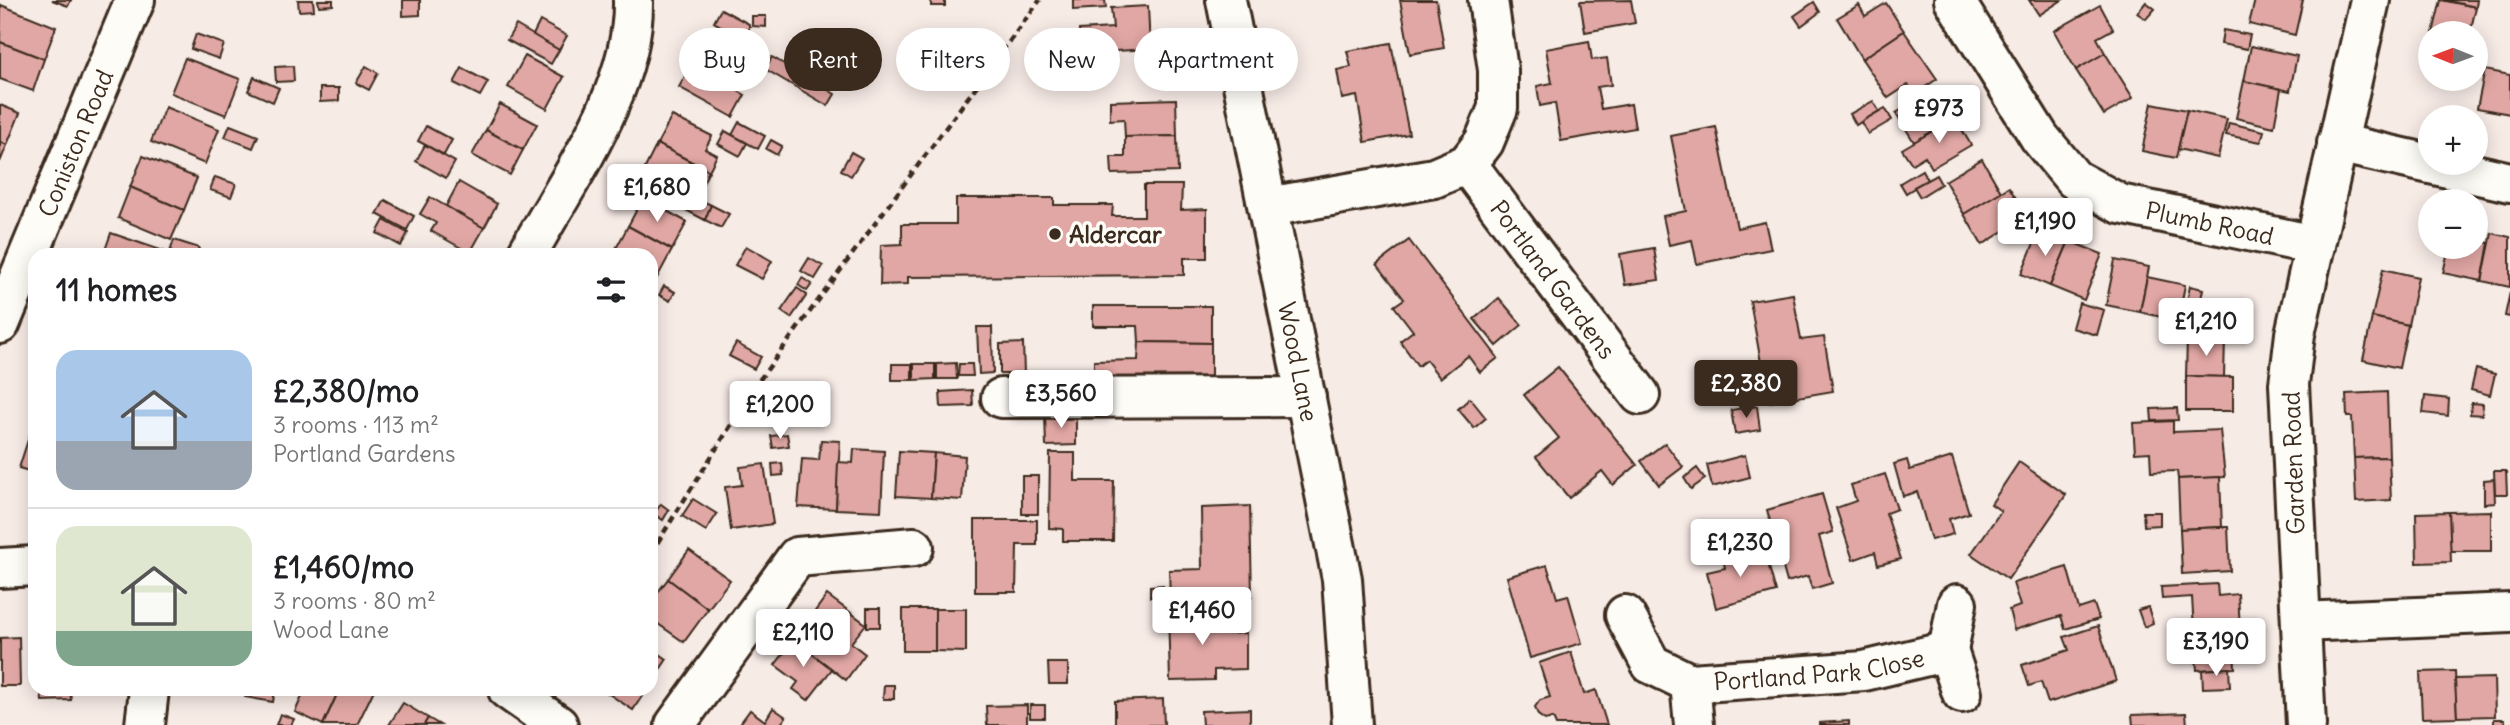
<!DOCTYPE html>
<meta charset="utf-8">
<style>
:root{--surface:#fff;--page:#f6f6f6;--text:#202124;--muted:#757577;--line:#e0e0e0;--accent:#3b2a1e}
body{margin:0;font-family:Delius,sans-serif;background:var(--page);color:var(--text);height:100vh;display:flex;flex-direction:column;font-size:26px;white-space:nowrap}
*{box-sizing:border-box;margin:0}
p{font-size:23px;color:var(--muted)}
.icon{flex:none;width:38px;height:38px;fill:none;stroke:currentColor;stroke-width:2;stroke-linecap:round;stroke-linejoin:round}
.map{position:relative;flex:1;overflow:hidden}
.side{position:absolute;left:28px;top:248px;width:630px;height:448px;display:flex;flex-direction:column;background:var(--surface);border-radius:21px;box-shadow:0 4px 18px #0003}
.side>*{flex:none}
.banner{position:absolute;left:679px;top:28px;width:665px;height:63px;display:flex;gap:14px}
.needle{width:46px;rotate:271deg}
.controls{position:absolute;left:2418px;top:21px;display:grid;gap:14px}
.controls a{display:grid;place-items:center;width:70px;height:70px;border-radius:50%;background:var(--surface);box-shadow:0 4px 18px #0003;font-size:35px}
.price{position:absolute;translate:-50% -60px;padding:0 16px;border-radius:7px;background:#fff;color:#222;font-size:23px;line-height:46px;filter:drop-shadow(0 2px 4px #0008)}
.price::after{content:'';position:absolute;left:50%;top:42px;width:21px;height:16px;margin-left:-10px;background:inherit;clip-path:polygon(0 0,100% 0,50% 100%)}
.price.on{background:var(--accent);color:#fff}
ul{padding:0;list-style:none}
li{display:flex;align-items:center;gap:21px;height:175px;padding:0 28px}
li+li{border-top:2px solid var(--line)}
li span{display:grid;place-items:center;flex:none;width:196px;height:140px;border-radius:21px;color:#555}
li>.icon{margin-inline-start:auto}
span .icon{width:84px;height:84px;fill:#fffc;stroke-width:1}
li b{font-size:30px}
h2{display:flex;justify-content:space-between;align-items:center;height:84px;padding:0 28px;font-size:30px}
.tag{padding:0 24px;border-radius:32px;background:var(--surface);box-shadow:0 4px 18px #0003;font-size:24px;line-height:63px}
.tag.on{background:var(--accent);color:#fff}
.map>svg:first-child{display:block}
.building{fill:#e1a7a4;stroke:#3b2a1e;stroke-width:2}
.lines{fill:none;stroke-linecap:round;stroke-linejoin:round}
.minor-casing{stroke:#3b2a1e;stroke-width:44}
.path{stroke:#3b2a1e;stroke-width:4.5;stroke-dasharray:7 5;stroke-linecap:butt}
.minor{stroke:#fdfcf7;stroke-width:38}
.poi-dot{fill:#3b2a1e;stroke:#fdfcf7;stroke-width:2.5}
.labels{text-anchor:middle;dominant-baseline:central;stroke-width:7;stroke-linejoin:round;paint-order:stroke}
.street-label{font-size:24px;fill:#3b2a1e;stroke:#fdfcf7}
.poi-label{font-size:24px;font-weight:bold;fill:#3b2a1e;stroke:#fdfcf7;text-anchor:start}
</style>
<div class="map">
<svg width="2510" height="725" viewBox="0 0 2510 725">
<rect width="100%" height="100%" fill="#f7ebe6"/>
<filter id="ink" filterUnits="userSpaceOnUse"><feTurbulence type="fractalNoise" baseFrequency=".0143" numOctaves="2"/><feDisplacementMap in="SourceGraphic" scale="14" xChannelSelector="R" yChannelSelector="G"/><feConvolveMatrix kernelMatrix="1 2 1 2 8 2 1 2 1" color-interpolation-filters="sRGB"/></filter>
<g filter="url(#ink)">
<!-- building -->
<g class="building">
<path d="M 52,0 L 71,0 L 68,6 Z"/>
<path d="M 298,0 L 313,0 L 314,10 L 299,11 Z"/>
<path d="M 318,0 L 333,0 L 333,5 L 319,6 Z"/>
<path d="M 403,0 L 420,0 L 420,15 L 403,16 Z"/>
<rect x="931" y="0" width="14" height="6"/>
<path d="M 1073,0 L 1105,0 L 1106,8 L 1073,10 Z"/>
<path d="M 1400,0 L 1436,0 L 1444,48 L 1410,54 Z"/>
<path d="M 1631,0 L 1635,23 L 1585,32 L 1580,1 Z"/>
<path d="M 2029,0 L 2062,0 L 2039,15 Z"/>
<path d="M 2255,0 L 2303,0 L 2295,35 L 2249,24 Z"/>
<path d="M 2441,0 L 2476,7 L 2470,33 L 2433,33 Z"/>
<path d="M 2444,0 L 2477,0 L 2476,7 Z"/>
<path d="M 1814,2 L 1820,12 L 1801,26 L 1794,16 Z"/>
<path d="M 2146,2 L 2155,9 L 2146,19 L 2137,13 Z"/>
<path d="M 1886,3 L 1904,31 L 1862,59 L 1837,18 L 1859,5 L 1865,16 Z"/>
<path d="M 1,5 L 56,27 L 44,59 L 0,42 Z"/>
<path d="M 2100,5 L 2113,29 L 2097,38 L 2105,53 L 2076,70 L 2054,31 Z"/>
<path d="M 1148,6 L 1150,49 L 1080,53 L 1079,30 L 1113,28 L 1111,8 Z"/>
<path d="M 721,9 L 749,24 L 749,42 L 714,22 Z"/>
<path d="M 752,16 L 766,16 L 766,27 L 752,26 Z"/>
<path d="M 540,21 L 567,36 L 559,50 L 533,35 Z"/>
<path d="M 516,25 L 559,50 L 551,64 L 507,40 Z"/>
<path d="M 2223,30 L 2250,35 L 2247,49 L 2221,44 Z"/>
<path d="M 1904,31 L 1937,79 L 1915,94 L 1908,85 L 1888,98 L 1862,59 Z"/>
<path d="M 709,33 L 749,56 L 734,82 L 694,60 Z"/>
<path d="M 196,34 L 224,44 L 219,59 L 191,49 Z"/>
<path d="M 1589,41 L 1592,60 L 1607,58 L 1611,85 L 1597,87 L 1601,109 L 1631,104 L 1635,128 L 1561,141 L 1555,103 L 1540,106 L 1537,86 L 1552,83 L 1546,49 Z"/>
<path d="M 0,42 L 44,59 L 33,91 L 0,79 Z"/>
<path d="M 1391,43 L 1409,134 L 1365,142 L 1357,96 L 1342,99 L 1337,70 L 1351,67 L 1347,51 Z"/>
<path d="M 2251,46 L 2297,56 L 2290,91 L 2244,81 Z"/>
<path d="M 2105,53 L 2133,98 L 2104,115 L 2076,70 Z"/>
<path d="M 525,56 L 564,77 L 547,109 L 508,87 Z"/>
<path d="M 772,57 L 835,94 L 828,106 L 765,69 Z"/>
<path d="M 185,58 L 240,79 L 226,115 L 171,93 Z"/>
<path d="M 694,60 L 734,82 L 731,87 L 745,95 L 733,117 L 679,87 Z"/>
<path d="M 293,66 L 294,81 L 276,82 L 275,67 Z"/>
<path d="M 366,66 L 378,73 L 369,90 L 356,83 Z"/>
<path d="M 462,68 L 488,82 L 480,96 L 454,83 Z"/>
<path d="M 2485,70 L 2510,75 L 2510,114 L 2477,108 Z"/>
<path d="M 254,77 L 279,88 L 273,102 L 248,91 Z"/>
<path d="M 2244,81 L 2281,89 L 2274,127 L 2236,118 Z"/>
<path d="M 320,88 L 339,88 L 339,101 L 320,102 Z"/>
<path d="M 1937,88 L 1955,118 L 1914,142 L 1896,113 Z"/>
<path d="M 1176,99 L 1177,136 L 1125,137 L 1124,119 L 1110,120 L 1110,101 Z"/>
<path d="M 1873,101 L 1879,111 L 1856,125 L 1850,114 Z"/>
<path d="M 2152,103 L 2187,110 L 2176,158 L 2142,151 Z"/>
<path d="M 500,104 L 537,124 L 523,150 L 486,130 Z"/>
<path d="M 0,105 L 20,113 L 7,145 L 0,142 Z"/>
<path d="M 165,107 L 219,129 L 205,164 L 151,142 Z"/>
<path d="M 1885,108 L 1892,120 L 1868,134 L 1861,122 Z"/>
<path d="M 2187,110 L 2227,119 L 2218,158 L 2178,149 Z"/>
<path d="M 672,116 L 712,136 L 705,149 L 717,155 L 709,171 L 657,144 Z"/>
<path d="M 1955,118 L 1971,145 L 1932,168 L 1925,156 L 1912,164 L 1902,149 Z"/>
<path d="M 739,122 L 765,136 L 758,149 L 732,135 Z"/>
<path d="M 2229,123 L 2264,131 L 2261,142 L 2226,135 Z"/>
<path d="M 230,125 L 258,136 L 253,148 L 225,137 Z"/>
<path d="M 426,126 L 452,140 L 444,155 L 418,141 Z"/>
<path d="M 1716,127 L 1737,228 L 1765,222 L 1771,249 L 1697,264 L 1692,240 L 1669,245 L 1663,216 L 1686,211 L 1671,136 Z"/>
<path d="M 486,130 L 523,150 L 510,175 L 472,155 Z"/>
<path d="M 725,131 L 747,143 L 740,156 L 718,144 Z"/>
<path d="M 1177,136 L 1178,172 L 1112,174 L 1111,157 L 1125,157 L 1125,137 Z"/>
<path d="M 771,140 L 782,146 L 777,155 L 766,149 Z"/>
<path d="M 0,142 L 7,145 L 0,162 Z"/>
<path d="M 657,144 L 709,171 L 701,187 L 688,180 L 681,192 L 643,172 Z"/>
<path d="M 425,145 L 455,162 L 446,178 L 416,161 Z"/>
<path d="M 851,152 L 862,158 L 851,176 L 841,170 Z"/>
<path d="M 143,156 L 197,178 L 184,210 L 130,187 Z"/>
<path d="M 1982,159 L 2001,192 L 1964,214 L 1945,181 Z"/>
<path d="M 1922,170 L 1927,180 L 1906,193 L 1900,183 Z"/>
<path d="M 1936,175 L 1941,184 L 1920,197 L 1914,187 Z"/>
<path d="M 215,177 L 236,184 L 231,197 L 210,190 Z"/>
<path d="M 459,182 L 497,204 L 484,228 L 446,206 Z"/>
<path d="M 1144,185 L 1182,185 L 1181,210 L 1207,209 L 1207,258 L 1184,258 L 1184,275 L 908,277 L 908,284 L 880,285 L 881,245 L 902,244 L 902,224 L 956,224 L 956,198 L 1054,198 L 1054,205 L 1113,205 L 1112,216 L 1144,216 Z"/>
<path d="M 130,187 L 184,210 L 171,240 L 118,218 Z"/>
<path d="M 2009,187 L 2027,216 L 1982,245 L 1964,214 Z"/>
<path d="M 687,193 L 711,205 L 705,220 L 680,207 Z"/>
<path d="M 430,197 L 484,228 L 470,253 L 431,231 L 436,223 L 420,214 Z"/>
<path d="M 643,198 L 687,222 L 672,250 L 628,226 Z"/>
<path d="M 385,200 L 414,216 L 407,230 L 377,214 Z"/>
<path d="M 711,205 L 729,214 L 721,228 L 705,220 Z"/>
<path d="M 384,220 L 408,233 L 401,246 L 377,233 Z"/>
<path d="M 628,226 L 672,250 L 657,278 L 651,275 L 651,256 L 613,254 Z"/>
<path d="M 2040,229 L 2069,241 L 2050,286 L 2021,274 Z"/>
<path d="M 111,233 L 166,252 L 165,256 L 103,256 Z"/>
<path d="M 2492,233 L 2510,237 L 2510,287 L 2482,281 Z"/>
<path d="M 174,240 L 199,248 L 197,256 L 169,255 Z"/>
<path d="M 1409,240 L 1498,358 L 1480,372 L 1468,356 L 1440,378 L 1426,360 L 1418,366 L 1400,341 L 1413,331 L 1394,306 L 1404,299 L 1377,264 Z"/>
<path d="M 2476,240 L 2489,243 L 2482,281 L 2443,273 L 2449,247 L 2476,247 Z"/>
<path d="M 2069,241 L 2102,254 L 2084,300 L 2050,286 Z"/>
<path d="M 746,246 L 772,261 L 762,279 L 735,265 Z"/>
<path d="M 1654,248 L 1659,280 L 1625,285 L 1620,254 Z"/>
<path d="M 809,258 L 823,266 L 815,279 L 801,271 Z"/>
<path d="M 2115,260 L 2149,267 L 2140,312 L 2106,305 Z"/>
<path d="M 2383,269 L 2418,277 L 2408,325 L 2372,317 Z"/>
<path d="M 2147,277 L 2185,285 L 2178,321 L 2140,312 Z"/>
<path d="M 802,278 L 812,284 L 807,291 L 798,285 Z"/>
<path d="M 664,286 L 675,292 L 670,301 L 659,295 Z"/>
<path d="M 2190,286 L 2203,289 L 2198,315 L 2185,312 Z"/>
<path d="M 797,288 L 807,295 L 791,318 L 781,311 Z"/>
<path d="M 2510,292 L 2510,317 L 2505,316 Z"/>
<path d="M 1793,294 L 1801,340 L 1824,337 L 1833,391 L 1768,402 L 1750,301 Z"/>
<path d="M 1499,298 L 1522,325 L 1497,346 L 1474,319 Z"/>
<path d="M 2201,302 L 2225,307 L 2220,331 L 2195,327 Z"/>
<path d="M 2079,303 L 2104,310 L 2097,335 L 2072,328 Z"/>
<path d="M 1093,306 L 1211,306 L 1211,343 L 1139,342 L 1138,326 L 1093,326 Z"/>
<path d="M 2372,317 L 2408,325 L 2399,368 L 2363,360 Z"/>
<path d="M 977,327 L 992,327 L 993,373 L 979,374 Z"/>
<path d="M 2187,338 L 2225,339 L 2224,377 L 2186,376 Z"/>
<path d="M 1139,342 L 1211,343 L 1211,381 L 1094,382 L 1094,361 L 1138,360 Z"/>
<path d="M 736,343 L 761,357 L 754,369 L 729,356 Z"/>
<path d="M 1023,343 L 1024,374 L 1000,374 L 1000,344 Z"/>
<path d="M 956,363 L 957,379 L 937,379 L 937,364 Z"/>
<path d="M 1756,363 L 1762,396 L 1730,401 L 1724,369 Z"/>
<rect x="892" y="364" width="20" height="16"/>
<path d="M 914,364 L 935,364 L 935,379 L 914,380 Z"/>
<path d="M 959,364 L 972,364 L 973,376 L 958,376 Z"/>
<path d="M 1558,367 L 1637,465 L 1613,485 L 1602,471 L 1569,498 L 1536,457 L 1559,438 L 1524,395 Z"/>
<path d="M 2476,369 L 2495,374 L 2490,395 L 2471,390 Z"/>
<path d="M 2186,376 L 2233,377 L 2233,411 L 2186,411 Z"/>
<path d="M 972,390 L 973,406 L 941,407 L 940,392 Z"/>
<path d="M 2387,392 L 2389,457 L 2354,458 L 2352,417 L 2347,417 L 2346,394 Z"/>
<path d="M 2425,396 L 2449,399 L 2448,416 L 2423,413 Z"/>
<path d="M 1470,398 L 1486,418 L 1474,428 L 1458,409 Z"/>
<path d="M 2471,403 L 2483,404 L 2482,415 L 2470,414 Z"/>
<path d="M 1757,406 L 1760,430 L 1735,434 L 1731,410 Z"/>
<path d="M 2177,408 L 2178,420 L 2152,421 L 2151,409 Z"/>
<path d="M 1045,414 L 1076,414 L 1076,445 L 1046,446 Z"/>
<path d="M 35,418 L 35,473 L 19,468 Z"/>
<path d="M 2173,421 L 2173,432 L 2220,430 L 2225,477 L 2178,479 L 2177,471 L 2151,472 L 2150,452 L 2135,453 L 2133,423 Z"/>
<path d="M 787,434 L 789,446 L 773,448 L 771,436 Z"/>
<path d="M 821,440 L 840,441 L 836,509 L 798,507 L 802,459 L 819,460 Z"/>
<path d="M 1665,443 L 1683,467 L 1659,485 L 1641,461 Z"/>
<path d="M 854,449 L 884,451 L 881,511 L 836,509 L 838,462 L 853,463 Z"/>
<path d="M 899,451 L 934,453 L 931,498 L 896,496 Z"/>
<path d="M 934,453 L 965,456 L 962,500 L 931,498 Z"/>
<path d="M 1050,453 L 1075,453 L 1075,481 L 1114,481 L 1113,541 L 1063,541 L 1063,529 L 1049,528 Z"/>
<path d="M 1745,455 L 1750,477 L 1712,487 L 1707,465 Z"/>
<path d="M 1952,457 L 1969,513 L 1949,519 L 1953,534 L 1931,540 L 1917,492 L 1903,496 L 1894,464 L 1907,460 L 1910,470 Z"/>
<path d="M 2389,457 L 2391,500 L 2356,502 L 2354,458 Z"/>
<path d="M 2019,462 L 2066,495 L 2008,579 L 1971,554 L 2001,511 L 1991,504 Z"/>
<path d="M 782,463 L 783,475 L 773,476 L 772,464 Z"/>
<path d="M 764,464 L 773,524 L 731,530 L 725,487 L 742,485 L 740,467 Z"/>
<path d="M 1697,468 L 1705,479 L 1691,489 L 1684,478 Z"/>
<path d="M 2494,471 L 2506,471 L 2507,494 L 2495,494 Z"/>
<path d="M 1885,474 L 1897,509 L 1886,513 L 1901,559 L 1878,565 L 1875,552 L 1853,560 L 1836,508 L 1856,501 L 1851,485 Z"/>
<rect x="1022" y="476" width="16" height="38"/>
<path d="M 2220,477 L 2222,527 L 2180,529 L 2178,479 Z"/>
<path d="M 2494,479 L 2495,503 L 2484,504 L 2484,480 Z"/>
<path d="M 1822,494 L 1833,532 L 1819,536 L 1832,583 L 1812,589 L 1808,576 L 1787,582 L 1767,510 Z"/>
<path d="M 693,499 L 717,514 L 706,531 L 682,516 Z"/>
<path d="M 661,504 L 669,510 L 663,520 L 654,514 Z"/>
<path d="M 1250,506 L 1252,596 L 1170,598 L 1169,570 L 1202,569 L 1201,508 Z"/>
<path d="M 2491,511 L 2491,551 L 2450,551 L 2449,512 Z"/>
<path d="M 2143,512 L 2160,512 L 2160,525 L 2144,526 Z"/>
<path d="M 2449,512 L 2451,562 L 2417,563 L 2416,513 Z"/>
<path d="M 975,520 L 1037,520 L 1037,545 L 1017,545 L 1016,592 L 975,592 Z"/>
<path d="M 2222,527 L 2228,527 L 2230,571 L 2182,574 L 2180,529 Z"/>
<path d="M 1735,548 L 1747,561 L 1766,556 L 1776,592 L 1716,608 L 1707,572 L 1725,568 L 1723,558 L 1726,550 Z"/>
<path d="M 689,550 L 730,580 L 708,609 L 668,579 Z"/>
<path d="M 1547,565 L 1557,598 L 1568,595 L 1582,643 L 1530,658 L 1507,577 Z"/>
<path d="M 2067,567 L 2079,609 L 2094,604 L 2099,619 L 2065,629 L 2061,616 L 2014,630 L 2009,610 L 2020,606 L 2013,583 Z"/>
<path d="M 668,579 L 708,609 L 684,642 L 651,619 L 651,601 Z"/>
<path d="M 2217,584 L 2218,596 L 2238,594 L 2240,629 L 2194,631 L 2192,597 L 2162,599 L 2161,587 Z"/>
<path d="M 1163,585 L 1163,597 L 1150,597 L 1150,586 Z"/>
<path d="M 827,595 L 866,624 L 851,643 L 865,654 L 846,680 L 794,640 Z"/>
<path d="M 2148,607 L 2153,623 L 2144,627 L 2138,610 Z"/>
<rect x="867" y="608" width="13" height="19"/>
<rect x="903" y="609" width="32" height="42"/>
<path d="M 935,609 L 966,609 L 966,652 L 935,651 Z"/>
<path d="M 1210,611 L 1210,621 L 1218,620 L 1218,634 L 1246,633 L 1246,669 L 1214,670 L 1214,680 L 1170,681 L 1168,612 Z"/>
<path d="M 2098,626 L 2116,681 L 2048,703 L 2041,682 L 2029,686 L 2022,665 L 2069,650 L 2064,637 Z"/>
<path d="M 2233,629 L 2235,668 L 2197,670 L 2194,631 Z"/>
<path d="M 19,637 L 20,686 L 0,686 L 0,638 Z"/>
<path d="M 794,640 L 832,669 L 808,700 L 793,689 L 798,682 L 775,665 Z"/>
<path d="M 651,648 L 667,659 L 651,683 Z"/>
<path d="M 1571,652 L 1584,694 L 1596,690 L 1607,725 L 1556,725 L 1553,718 L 1545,720 L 1538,715 L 1535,707 L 1540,700 L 1550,697 L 1539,663 Z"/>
<path d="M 1048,663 L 1068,663 L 1068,684 L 1049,684 Z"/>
<path d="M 2229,668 L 2230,687 L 2203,688 L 2202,670 Z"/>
<path d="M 2455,671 L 2457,717 L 2422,718 L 2420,672 Z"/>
<path d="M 2494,678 L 2495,716 L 2457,717 L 2455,679 Z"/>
<path d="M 884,685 L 894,685 L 894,699 L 883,699 Z"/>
<path d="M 41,690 L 70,690 L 71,700 L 42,701 Z"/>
<path d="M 247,690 L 275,690 L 273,702 L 245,697 Z"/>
<path d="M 305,690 L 339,690 L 323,725 L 295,712 Z"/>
<path d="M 339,690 L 374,690 L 357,725 L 323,725 Z"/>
<path d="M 603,690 L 646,690 L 633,710 Z"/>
<path d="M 1163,699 L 1164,725 L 1115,725 L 1115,701 Z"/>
<path d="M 403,703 L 428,718 L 424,725 L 389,725 Z"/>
<path d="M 1027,705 L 1027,725 L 987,725 L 986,706 Z"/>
<rect x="1030" y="705" width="15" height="13"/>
<path d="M 773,708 L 786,717 L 780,725 L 739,725 L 750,710 L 765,721 Z"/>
<path d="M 1250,709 L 1250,725 L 1202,725 L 1201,711 Z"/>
<path d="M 2186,713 L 2187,725 L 2133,725 L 2132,715 Z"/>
<path d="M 280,714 L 294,719 L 291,725 L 276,725 Z"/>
<path d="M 428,718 L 440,725 L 424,725 Z"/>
<rect x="2494" y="719" width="11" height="6"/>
<path d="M 1849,721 L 1849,725 L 1819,725 L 1819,723 Z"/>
</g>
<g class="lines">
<!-- minor casing -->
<g class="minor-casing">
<g id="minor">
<path id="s1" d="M 1226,0 L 1342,579 L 1352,725"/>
<path id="s2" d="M 1954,0 L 2040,138 L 2074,179 L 2120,204 L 2315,245"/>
<path d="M 2337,143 L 2510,182"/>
<path id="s3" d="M 1467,164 L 1640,395"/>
<path d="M 1268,207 L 1434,178 L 1467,164 L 1484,142 L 1498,108 L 1498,70 L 1488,0"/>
<path d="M 526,256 C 568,179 635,90 633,0"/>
<path id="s4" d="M 0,324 L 135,0"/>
<path d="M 1001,398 L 1306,397"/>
<path d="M 0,568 L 35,566"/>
<path d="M 1625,615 L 1651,664 L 1690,683"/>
<path d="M 2301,622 L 2510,613"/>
<path d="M 1948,651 L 1957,604"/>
<path d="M 508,690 L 558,725"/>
<path d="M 145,725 L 149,690"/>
<path d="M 675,725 L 797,557 L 914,547"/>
<path id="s5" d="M 1694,725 L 1690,683 L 1864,671 L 1948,651 L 1962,693"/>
<path d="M 2306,725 L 2289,384 L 2295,334 L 2370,0"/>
</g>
</g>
<!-- path -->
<path class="path" d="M 651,553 L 758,382 L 1040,0"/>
<!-- minor -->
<use href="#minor" class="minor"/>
</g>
</g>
<!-- markers -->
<circle class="poi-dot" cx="1055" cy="234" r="7"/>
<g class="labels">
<!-- street labels -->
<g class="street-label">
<text stroke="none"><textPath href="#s4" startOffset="196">Coniston Road</textPath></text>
<text stroke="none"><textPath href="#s2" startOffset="360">Plumb Road</textPath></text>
<text stroke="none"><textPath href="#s3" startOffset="144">Portland Gardens</textPath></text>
<text stroke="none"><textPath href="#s1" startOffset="369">Wood Lane</textPath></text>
<text transform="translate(2293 463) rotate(-92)">Garden Road</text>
<text stroke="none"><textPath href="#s5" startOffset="172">Portland Park Close</textPath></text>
</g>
<!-- poi labels -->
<g class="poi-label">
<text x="1069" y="234">Aldercar</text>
</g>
</g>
</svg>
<div class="controls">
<a><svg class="needle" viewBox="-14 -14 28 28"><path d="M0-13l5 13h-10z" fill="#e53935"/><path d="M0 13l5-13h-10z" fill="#757577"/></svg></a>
<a>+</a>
<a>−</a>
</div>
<b class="price" style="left:1939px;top:145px">£973</b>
<b class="price" style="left:657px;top:224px">£1,680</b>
<b class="price" style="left:2045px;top:258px">£1,190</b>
<b class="price" style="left:2206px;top:358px">£1,210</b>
<b class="price on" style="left:1746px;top:420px">£2,380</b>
<b class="price" style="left:1061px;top:430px">£3,560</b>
<b class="price" style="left:780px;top:441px">£1,200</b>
<b class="price" style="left:1740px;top:579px">£1,230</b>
<b class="price" style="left:1202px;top:647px">£1,460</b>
<b class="price" style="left:803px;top:669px">£2,110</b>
<b class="price" style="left:2216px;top:678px">£3,190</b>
<div class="banner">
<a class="tag">Buy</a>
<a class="tag on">Rent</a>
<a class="tag">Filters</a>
<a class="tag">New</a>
<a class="tag">Apartment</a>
</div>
<section class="side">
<h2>11 homes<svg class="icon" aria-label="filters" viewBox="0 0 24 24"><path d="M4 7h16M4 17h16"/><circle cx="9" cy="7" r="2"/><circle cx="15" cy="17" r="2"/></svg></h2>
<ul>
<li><span style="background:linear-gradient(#a9c7e8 65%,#9aa5b1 0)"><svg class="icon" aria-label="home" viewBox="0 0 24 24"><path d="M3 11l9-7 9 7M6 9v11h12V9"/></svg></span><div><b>£2,380/mo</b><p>3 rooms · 113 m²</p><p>Portland Gardens</p></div></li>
<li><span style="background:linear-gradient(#dfe7d0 75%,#7fa58c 0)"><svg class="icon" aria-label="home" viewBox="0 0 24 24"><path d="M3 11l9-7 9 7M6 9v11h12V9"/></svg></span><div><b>£1,460/mo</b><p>3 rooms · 80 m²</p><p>Wood Lane</p></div></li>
</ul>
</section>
</div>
